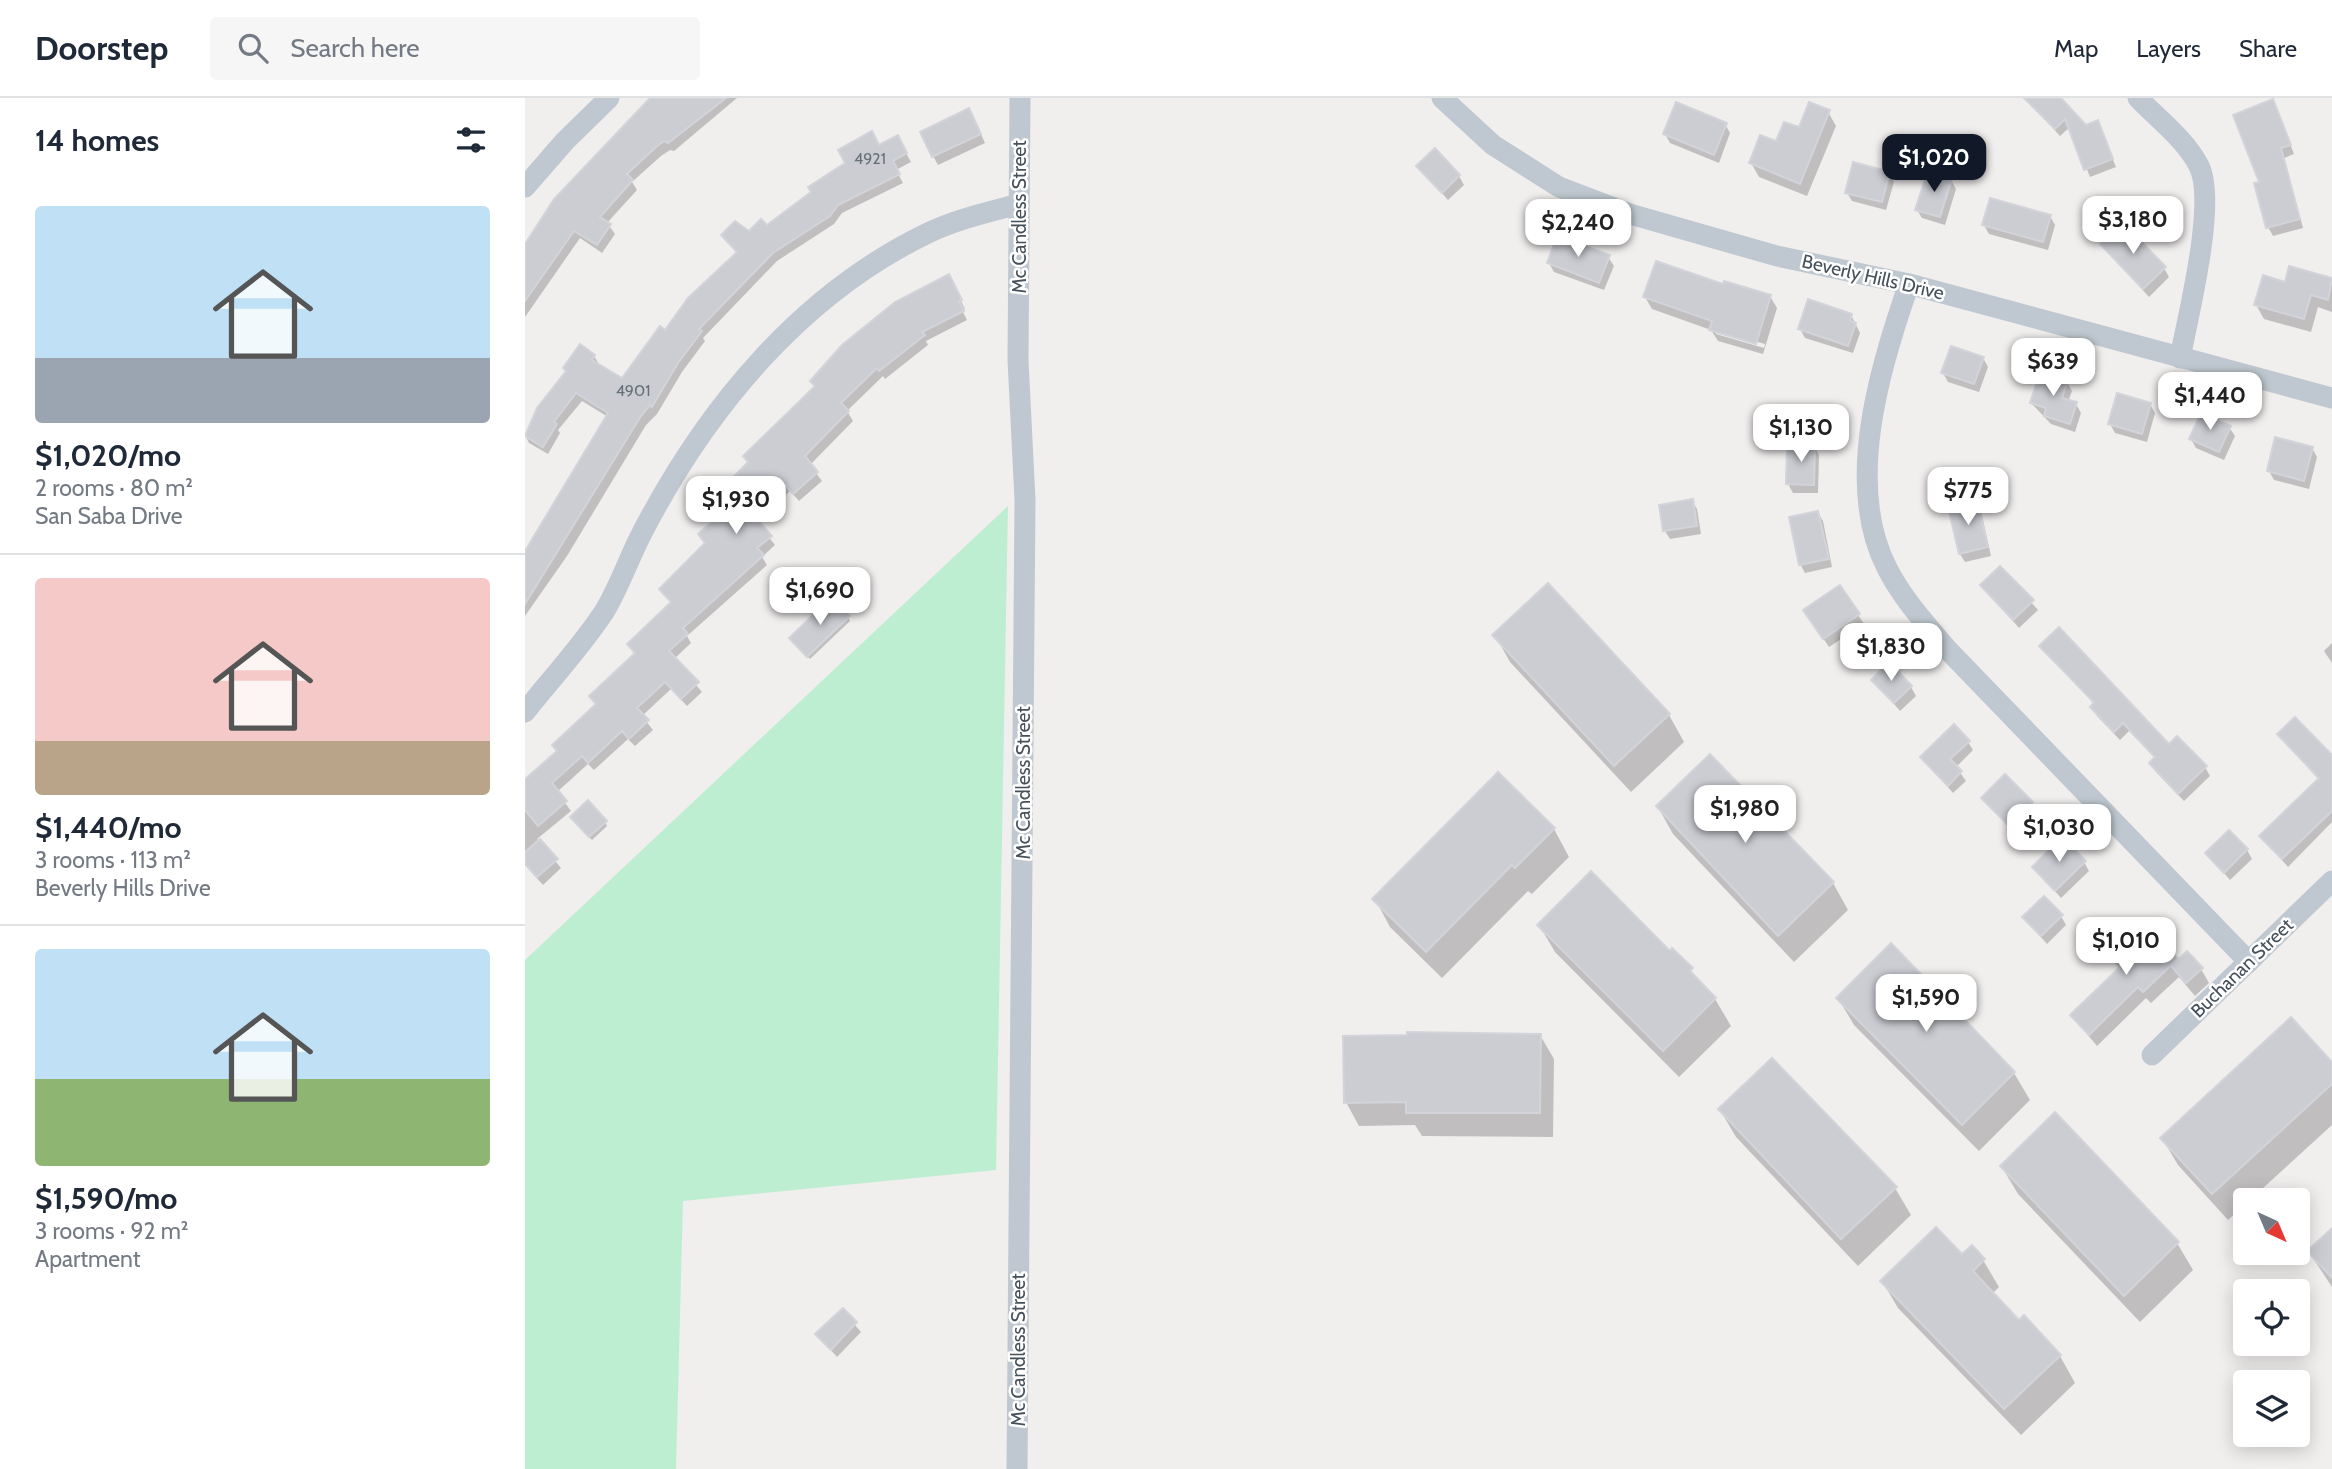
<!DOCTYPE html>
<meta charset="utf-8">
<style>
:root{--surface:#fff;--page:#f6f6f7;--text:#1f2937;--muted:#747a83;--line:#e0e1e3;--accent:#111827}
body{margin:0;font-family:Cabin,sans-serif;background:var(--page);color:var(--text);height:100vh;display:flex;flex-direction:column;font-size:26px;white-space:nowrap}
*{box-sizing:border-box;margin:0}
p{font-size:23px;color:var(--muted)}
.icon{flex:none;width:38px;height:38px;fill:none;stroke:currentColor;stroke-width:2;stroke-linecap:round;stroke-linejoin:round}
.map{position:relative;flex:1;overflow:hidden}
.drawer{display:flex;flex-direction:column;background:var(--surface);width:525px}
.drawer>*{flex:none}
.needle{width:46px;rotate:136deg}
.controls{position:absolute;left:1708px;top:1090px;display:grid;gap:14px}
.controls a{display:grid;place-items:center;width:77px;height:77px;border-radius:7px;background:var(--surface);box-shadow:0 4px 18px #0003;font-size:35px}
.price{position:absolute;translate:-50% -60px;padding:0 16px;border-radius:14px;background:#fff;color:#222;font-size:23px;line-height:46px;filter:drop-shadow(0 2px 4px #0008)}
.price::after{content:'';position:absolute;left:50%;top:42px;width:21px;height:16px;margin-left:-10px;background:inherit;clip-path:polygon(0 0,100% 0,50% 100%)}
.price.on{background:var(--accent);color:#fff}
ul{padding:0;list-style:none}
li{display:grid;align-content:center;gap:14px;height:371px;padding:0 35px}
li+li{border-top:2px solid var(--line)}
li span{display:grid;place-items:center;height:217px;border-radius:7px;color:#555}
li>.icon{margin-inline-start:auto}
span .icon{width:126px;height:126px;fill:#fffc;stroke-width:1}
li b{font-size:30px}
h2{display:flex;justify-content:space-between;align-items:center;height:84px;padding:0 35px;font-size:30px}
header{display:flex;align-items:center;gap:42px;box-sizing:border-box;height:98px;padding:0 35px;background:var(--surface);border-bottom:2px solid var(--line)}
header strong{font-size:33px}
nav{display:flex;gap:38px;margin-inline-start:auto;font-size:24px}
.search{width:490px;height:63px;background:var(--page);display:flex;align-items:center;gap:18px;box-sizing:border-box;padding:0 24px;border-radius:7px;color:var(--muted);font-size:26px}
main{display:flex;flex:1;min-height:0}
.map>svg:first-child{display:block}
.green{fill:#bdeed1}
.shadow{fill:#0003;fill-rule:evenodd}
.building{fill:#cbcdd3;stroke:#d2d4da;stroke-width:2}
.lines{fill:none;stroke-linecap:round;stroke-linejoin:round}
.street{stroke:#bfc8d0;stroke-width:21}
.labels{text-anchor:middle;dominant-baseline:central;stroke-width:5;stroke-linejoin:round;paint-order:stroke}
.number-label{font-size:16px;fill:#677079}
.street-label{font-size:19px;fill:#46515b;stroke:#fff}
</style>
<header>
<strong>Doorstep</strong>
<div class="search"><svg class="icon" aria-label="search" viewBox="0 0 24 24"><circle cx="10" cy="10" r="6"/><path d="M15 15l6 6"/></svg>Search here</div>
<nav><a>Map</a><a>Layers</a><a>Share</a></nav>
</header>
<main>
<section class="drawer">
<h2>14 homes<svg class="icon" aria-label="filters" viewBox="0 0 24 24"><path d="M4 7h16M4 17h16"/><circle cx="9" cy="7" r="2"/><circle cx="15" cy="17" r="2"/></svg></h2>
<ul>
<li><span style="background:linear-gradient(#bfe0f5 70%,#9aa5b1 0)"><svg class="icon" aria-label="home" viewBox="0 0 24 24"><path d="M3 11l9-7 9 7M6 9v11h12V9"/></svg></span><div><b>$1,020/mo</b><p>2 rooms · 80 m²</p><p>San Saba Drive</p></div></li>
<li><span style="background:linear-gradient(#f6c9c9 75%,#b9a48a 0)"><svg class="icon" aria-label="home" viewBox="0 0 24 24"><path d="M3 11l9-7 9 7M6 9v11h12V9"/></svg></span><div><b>$1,440/mo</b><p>3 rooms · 113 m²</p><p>Beverly Hills Drive</p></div></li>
<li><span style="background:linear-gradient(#bfe0f5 60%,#8fb573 0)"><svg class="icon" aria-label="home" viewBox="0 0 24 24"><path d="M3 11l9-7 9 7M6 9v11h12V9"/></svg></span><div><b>$1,590/mo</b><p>3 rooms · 92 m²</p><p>Apartment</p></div></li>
</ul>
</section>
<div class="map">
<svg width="1807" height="1371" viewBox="0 0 1807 1371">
<rect width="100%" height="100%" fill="#f1eeee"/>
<!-- green -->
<path class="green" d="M 483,408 L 471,1072 L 158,1103 L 151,1371 L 0,1371 L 0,862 Z"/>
<!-- shadow -->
<g class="shadow">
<path d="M 134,0 L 212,0 L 149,53 L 145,52 L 136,58 L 107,84 L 112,92 L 82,125 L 90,136 L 77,155 L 55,140 L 0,219 L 0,144 L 2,146 L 31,102 L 95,32 Z"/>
<path d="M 1500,0 L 1533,0 L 1561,29 L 1572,24 L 1591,69 L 1565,79 L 1545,29 L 1535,38 Z"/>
<path d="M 1752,12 L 1769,56 L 1759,60 L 1778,130 L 1748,138 L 1743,129 L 1736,85 Z"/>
<path d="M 1303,14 L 1311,28 L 1282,98 L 1234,79 L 1226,65 Z"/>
<path d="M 449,21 L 460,45 L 413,67 L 408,58 Z"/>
<path d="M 1200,26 L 1205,35 L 1194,65 L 1145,45 L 1140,36 Z"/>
<path d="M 372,39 L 386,64 L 371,72 L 378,85 L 317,115 L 309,126 L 252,163 L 178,240 L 180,243 L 157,274 L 132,316 L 121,327 L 42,458 L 0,518 L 0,457 L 83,319 L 57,303 L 33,332 L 35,335 L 23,356 L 4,345 L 0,337 L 13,311 L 69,258 L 74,266 L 98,282 L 213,155 L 198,137 L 224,135 L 241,129 L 354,49 Z"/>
<path d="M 893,68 L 934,78 L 939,87 L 923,102 Z"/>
<path d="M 1363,75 L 1369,84 L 1361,112 L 1327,103 L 1322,95 Z"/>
<path d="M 1426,82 L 1431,91 L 1420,127 L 1397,120 L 1392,112 Z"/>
<path d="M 1525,118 L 1530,127 L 1523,152 L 1464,136 L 1459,127 Z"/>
<path d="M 1577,147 L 1639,170 L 1644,179 L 1624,199 Z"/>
<path d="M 1083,159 L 1089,168 L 1079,192 L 1029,174 L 1024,165 Z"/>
<path d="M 1766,170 L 1807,182 L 1807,214 L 1793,209 L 1786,234 L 1739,221 L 1731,207 L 1761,186 Z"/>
<path d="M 428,187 L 440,211 L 437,212 L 442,222 L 401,243 L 403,247 L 360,281 L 358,278 L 322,313 L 328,323 L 285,367 L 297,383 L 274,403 L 265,393 L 231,423 L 250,447 L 237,459 L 242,467 L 162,538 L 166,545 L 149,561 L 177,594 L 162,608 L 146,591 L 117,618 L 128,632 L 110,648 L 103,641 L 69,672 L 63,666 L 32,694 L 46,713 L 12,741 L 36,770 L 18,787 L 0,767 L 0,688 L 71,608 L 66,598 L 110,557 L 104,547 L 147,506 L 137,491 L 181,447 L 201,413 L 192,399 L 291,290 L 287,283 L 303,268 L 301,265 L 371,205 Z"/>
<path d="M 1199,189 L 1245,198 L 1252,210 L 1238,256 L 1193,243 L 1186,232 L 1127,211 L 1120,199 ZM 1191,232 L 1240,246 L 1239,250 L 1191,236 Z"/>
<path d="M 1326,217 L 1335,235 L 1328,255 L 1280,240 L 1275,231 Z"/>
<path d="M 1458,260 L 1463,269 L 1454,294 L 1423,284 L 1418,275 Z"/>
<path d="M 1542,284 L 1547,293 L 1543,304 L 1551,306 L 1556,315 L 1550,334 L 1526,326 L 1506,305 Z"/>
<path d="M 1625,306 L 1630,315 L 1622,344 L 1590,335 L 1585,326 Z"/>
<path d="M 1704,329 L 1710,338 L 1699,362 L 1671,350 L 1666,341 Z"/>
<path d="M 1289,348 L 1294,357 L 1293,395 L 1268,395 L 1263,386 Z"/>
<path d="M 1787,350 L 1792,359 L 1784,391 L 1749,382 L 1744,373 Z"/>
<path d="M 1167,403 L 1172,411 L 1176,436 L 1145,441 L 1140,433 Z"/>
<path d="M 1451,404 L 1456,413 L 1466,458 L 1440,464 L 1435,456 Z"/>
<path d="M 1293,415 L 1298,423 L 1307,469 L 1280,475 L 1275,466 Z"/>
<path d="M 1475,470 L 1513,512 L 1494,530 L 1457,488 Z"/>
<path d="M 1315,489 L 1339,526 L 1304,549 L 1285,521 Z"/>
<path d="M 323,519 L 325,523 L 285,561 L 268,544 Z"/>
<path d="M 970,537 L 1144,617 L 1159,644 L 1106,694 L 985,564 Z"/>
<path d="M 1807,545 L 1807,565 L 1799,553 Z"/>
<path d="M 1516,549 L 1644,648 L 1680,669 L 1685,678 L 1659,703 L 1631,674 L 1626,666 L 1631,661 L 1604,633 L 1595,642 L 1572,618 L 1567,609 L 1570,607 Z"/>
<path d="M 1349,582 L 1386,589 L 1391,598 L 1375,613 Z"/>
<path d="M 1754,637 L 1805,658 L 1807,656 L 1807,724 L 1763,769 L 1736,738 L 1794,682 Z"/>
<path d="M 1443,644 L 1448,652 L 1431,669 L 1441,683 L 1428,695 L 1397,659 Z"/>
<path d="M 973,677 L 1029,731 L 1044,759 L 1007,796 L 1003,793 L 917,880 L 865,829 L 850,801 Z"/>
<path d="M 1480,678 L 1512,714 L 1490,736 L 1458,700 Z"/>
<path d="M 1133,709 L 1308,785 L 1323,812 L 1269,864 L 1148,736 Z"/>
<path d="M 50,723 L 80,724 L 82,728 L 67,742 Z"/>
<path d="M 1722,752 L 1727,761 L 1705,782 L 1682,755 Z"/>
<path d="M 1559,764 L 1564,773 L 1536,800 L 1509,769 Z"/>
<path d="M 1536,818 L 1541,827 L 1522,846 L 1499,820 Z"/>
<path d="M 1014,827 L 1145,855 L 1166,872 L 1174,886 L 1190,901 L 1206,928 L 1154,979 L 1030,854 Z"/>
<path d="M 1587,859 L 1652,862 L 1676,871 L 1684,885 L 1670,898 L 1654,879 L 1626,905 L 1621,900 L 1572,948 L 1547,918 L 1595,872 Z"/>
<path d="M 1313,900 L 1489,975 L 1505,1002 L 1454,1053 L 1329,927 Z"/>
<path d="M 1015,937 L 1029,961 L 1028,1039 L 897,1038 L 890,1027 L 834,1028 L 821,1004 Z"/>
<path d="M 1807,966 L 1807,1027 L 1725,1102 L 1720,1102 L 1720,1107 L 1703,1122 L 1653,1067 L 1637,1040 Z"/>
<path d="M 1195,1012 L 1370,1090 L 1386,1117 L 1333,1168 L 1211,1039 Z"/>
<path d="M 1477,1069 L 1652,1145 L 1668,1172 L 1615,1224 L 1493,1096 Z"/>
<path d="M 1807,1132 L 1807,1189 L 1784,1154 Z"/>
<path d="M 1437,1159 L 1458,1162 L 1474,1189 L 1467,1196 L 1494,1224 L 1499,1220 L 1535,1258 L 1550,1285 L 1496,1337 L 1373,1210 L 1357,1183 Z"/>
<path d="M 318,1213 L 336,1234 L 312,1259 L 292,1236 Z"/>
</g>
<!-- building -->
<g class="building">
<path d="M 125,0 L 201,0 L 143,45 L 139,43 L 131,49 L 102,76 L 108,82 L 75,119 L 86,126 L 72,147 L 49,133 L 0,203 L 0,146 L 29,101 Z"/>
<path d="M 1499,0 L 1536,0 L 1561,27 L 1573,22 L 1588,61 L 1559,72 L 1540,21 L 1530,31 Z"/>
<path d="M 1748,1 L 1766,47 L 1756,50 L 1775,121 L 1741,130 L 1729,85 L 1734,84 L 1708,17 Z"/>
<path d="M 1151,4 L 1202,25 L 1189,57 L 1138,36 Z"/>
<path d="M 1284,4 L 1305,12 L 1275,86 L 1224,65 L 1235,37 L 1251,43 L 1259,24 L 1274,29 Z"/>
<path d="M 444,10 L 456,36 L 407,59 L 395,34 Z"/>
<path d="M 347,33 L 354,47 L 373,37 L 382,55 L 368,63 L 375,76 L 313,107 L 305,118 L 248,155 L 174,231 L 177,233 L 153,265 L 127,309 L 125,307 L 116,318 L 0,506 L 0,453 L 83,315 L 51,295 L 29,324 L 32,326 L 18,349 L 0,338 L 12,310 L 41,273 L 38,270 L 55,246 L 70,257 L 67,262 L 97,280 L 135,228 L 140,232 L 163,200 L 212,154 L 196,137 L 210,123 L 224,133 L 236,121 L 242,127 L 286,94 L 283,89 L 320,65 L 313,52 Z"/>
<path d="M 910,50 L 935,77 L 917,95 L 891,68 Z"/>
<path d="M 1328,64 L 1365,74 L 1357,104 L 1320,95 Z"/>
<path d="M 1403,73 L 1427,81 L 1415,119 L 1390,112 Z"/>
<path d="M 1465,100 L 1526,117 L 1518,144 L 1457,127 Z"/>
<path d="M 1598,125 L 1641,169 L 1618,191 L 1575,146 Z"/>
<path d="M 1032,138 L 1085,157 L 1074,185 L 1022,165 Z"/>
<path d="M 1131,163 L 1198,186 L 1199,183 L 1246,197 L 1231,246 L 1184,232 L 1187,223 L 1118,199 Z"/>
<path d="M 1764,168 L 1807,180 L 1803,202 L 1786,197 L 1779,221 L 1729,207 L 1738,177 L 1760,184 Z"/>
<path d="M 424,176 L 437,202 L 434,203 L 439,213 L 397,234 L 400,237 L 354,273 L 352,270 L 316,305 L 324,313 L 280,358 L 293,374 L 268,396 L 259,386 L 226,414 L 247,438 L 232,450 L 239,457 L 158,530 L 163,536 L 144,553 L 174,584 L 156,601 L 140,584 L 112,610 L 124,622 L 104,641 L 97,633 L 63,665 L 57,658 L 27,685 L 42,703 L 13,728 L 0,712 L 0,681 L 32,653 L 27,647 L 71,606 L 64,598 L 110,555 L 102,546 L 146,504 L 134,491 L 180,445 L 173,436 L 201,412 L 189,399 L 223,364 L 218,358 L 290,288 L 285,283 L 317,247 L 370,204 Z"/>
<path d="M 1283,201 L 1327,216 L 1325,223 L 1331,225 L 1323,248 L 1273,231 Z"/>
<path d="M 1426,248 L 1459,259 L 1449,286 L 1416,275 Z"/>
<path d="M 1515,274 L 1543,283 L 1537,300 L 1552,304 L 1545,326 L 1519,318 L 1521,310 L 1505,305 Z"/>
<path d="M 1592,295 L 1626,305 L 1617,336 L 1583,326 Z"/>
<path d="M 1676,315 L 1706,328 L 1694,354 L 1664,341 Z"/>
<path d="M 1750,339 L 1788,349 L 1779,383 L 1742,373 Z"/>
<path d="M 1262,346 L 1290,346 L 1289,387 L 1261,386 Z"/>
<path d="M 1168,401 L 1172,428 L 1138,433 L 1134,407 Z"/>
<path d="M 1452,402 L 1463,449 L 1434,456 L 1423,409 Z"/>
<path d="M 1293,413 L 1304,461 L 1274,467 L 1264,419 Z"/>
<path d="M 1475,468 L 1509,502 L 1488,522 L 1455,487 Z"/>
<path d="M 1023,485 L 1145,616 L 1089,668 L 967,537 Z"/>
<path d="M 1315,487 L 1335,516 L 1298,541 L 1278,512 Z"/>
<path d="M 307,499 L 325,518 L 282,559 L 264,540 Z"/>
<path d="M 1534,529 L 1644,646 L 1652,638 L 1682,668 L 1653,696 L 1624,665 L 1630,659 L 1598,625 L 1589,634 L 1565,609 L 1569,604 L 1514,548 Z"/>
<path d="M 1364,564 L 1387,588 L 1369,605 L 1346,582 Z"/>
<path d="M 1770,619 L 1807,657 L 1807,713 L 1757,761 L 1734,738 L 1794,680 L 1752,636 Z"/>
<path d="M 1429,626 L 1445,643 L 1425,661 L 1437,673 L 1423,688 L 1395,659 Z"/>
<path d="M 1185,656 L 1309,784 L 1253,838 L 1131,708 Z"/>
<path d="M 973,674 L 1030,730 L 990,770 L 987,767 L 901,854 L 847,801 Z"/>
<path d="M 1480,676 L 1508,704 L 1484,728 L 1456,700 Z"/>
<path d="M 63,702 L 82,723 L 64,739 L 45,719 Z"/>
<path d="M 1704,732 L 1723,751 L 1699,775 L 1680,755 Z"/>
<path d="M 1537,739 L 1561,763 L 1530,793 L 1507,769 Z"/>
<path d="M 15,741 L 33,761 L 12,779 L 0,766 L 0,754 Z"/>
<path d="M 1066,773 L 1145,853 L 1147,850 L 1168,870 L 1165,873 L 1191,900 L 1138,953 L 1012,827 Z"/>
<path d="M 1519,798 L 1538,817 L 1516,838 L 1497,819 Z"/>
<path d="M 1621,826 L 1653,861 L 1618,894 L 1613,889 L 1564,937 L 1545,917 L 1595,869 L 1585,859 Z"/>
<path d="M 1366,845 L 1490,974 L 1437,1027 L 1311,900 Z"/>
<path d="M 1662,853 L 1678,870 L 1661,885 L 1646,868 Z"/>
<path d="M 1766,919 L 1807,964 L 1807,986 L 1687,1096 L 1635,1040 Z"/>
<path d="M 882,934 L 1016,936 L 1015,1015 L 881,1015 L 881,1004 L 819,1005 L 818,938 L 882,937 Z"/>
<path d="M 1247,960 L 1372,1089 L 1316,1141 L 1193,1011 Z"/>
<path d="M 1530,1014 L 1654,1144 L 1599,1198 L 1475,1068 Z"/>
<path d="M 1411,1129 L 1437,1156 L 1447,1147 L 1460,1161 L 1448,1173 L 1494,1222 L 1499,1217 L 1536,1257 L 1479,1311 L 1355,1183 Z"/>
<path d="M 1807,1130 L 1807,1180 L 1782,1153 Z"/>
<path d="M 318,1210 L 332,1224 L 306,1252 L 290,1236 Z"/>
</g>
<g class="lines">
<!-- street -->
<g class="street">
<path d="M 917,0 L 968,47 L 1034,89 L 1105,116 L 1252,158 L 1384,186 L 1807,300"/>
<path d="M 1613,0 C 1633,21 1661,42 1674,68 C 1692,104 1663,218 1655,260"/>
<path d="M 0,89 L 40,43 L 84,0"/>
<path d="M 1384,186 C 1355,268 1319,387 1362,470 C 1377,500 1400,525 1422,551 L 1724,864"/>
<path d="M 0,614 C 26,581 56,549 79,514 C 95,488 104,459 118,433 C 182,310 276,196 403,135 C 432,121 464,114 494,106"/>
<path d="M 1627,957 L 1807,783"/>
<path d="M 492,1371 L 500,402 L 493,262 L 495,0"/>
</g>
</g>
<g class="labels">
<!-- number labels -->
<g class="number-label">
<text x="345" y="60">4921</text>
<text x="108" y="292">4901</text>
</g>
<!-- street labels -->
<g class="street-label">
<text transform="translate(494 119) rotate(-90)">Mc Candless Street</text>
<text transform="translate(1348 179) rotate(13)">Beverly Hills Drive</text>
<text transform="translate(498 685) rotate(-90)">Mc Candless Street</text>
<text transform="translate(1717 870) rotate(-44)">Buchanan Street</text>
<text transform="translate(493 1252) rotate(-90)">Mc Candless Street</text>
</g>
</g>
</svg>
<div class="controls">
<a><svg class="needle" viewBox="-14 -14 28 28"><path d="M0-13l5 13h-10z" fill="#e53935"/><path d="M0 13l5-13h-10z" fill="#747a83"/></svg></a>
<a><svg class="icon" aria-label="locate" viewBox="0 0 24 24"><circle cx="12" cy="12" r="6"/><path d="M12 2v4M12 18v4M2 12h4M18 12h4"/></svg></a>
<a><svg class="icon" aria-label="layers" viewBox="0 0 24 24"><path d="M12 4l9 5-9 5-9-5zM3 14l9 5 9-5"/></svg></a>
</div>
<b class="price on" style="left:1409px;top:96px">$1,020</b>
<b class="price" style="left:1608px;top:158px">$3,180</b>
<b class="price" style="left:1053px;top:161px">$2,240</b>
<b class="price" style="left:1528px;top:300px">$639</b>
<b class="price" style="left:1685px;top:334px">$1,440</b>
<b class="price" style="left:1276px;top:366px">$1,130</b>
<b class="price" style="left:1443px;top:429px">$775</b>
<b class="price" style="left:211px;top:438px">$1,930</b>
<b class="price" style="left:295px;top:529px">$1,690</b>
<b class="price" style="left:1366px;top:585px">$1,830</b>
<b class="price" style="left:1220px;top:747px">$1,980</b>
<b class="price" style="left:1534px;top:766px">$1,030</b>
<b class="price" style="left:1601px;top:879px">$1,010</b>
<b class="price" style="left:1401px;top:936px">$1,590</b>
</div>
</main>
